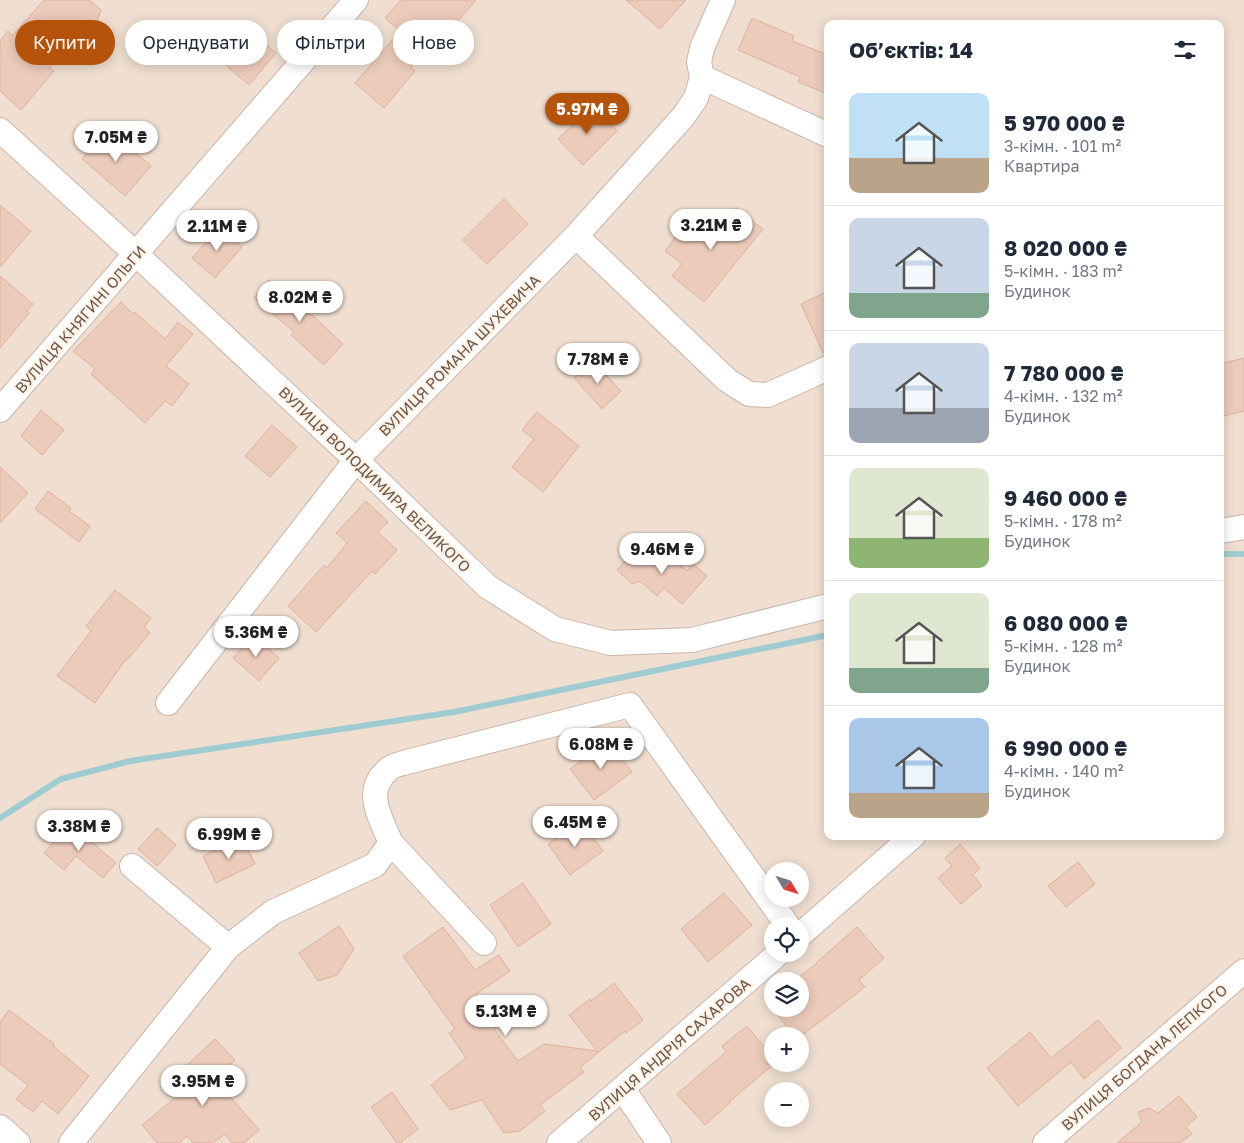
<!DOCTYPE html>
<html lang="uk">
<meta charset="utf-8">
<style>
:root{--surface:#fff;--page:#f2f2f3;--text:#1f2937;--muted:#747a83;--line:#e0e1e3;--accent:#b45309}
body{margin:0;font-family:"Golos Text",sans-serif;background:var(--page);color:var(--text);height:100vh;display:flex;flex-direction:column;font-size:19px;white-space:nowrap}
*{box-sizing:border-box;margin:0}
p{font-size:16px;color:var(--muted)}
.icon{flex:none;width:28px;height:28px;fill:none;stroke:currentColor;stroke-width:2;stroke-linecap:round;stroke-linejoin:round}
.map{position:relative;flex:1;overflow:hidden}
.drawer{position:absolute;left:824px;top:20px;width:400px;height:820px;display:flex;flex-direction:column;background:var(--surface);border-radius:10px;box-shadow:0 2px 12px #0003}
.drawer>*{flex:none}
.guide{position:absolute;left:15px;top:20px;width:475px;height:45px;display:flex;gap:10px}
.needle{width:32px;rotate:128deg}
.buttons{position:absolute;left:764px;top:862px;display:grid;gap:10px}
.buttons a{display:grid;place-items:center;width:45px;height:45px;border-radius:50%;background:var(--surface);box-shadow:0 2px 12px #0003;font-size:25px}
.price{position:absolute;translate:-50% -42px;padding:0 11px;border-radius:18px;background:#fff;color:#222;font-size:16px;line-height:32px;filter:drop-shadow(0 1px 2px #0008)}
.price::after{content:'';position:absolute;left:50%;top:30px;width:15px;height:11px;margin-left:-8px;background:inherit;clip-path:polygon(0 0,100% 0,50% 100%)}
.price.active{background:var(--accent);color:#fff}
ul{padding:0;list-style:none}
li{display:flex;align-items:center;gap:15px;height:125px;padding:0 25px}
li+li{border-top:1px solid var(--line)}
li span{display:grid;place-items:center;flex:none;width:140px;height:100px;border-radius:10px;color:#555}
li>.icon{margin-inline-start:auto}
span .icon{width:60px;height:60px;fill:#fffc;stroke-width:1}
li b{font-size:21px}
h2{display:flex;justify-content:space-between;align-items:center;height:60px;padding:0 25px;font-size:21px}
.tag{padding:0 18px;border-radius:22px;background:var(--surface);box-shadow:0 2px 12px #0003;font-size:18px;line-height:45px}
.tag.active{background:var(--accent);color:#fff}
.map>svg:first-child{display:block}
.residential{fill:#f0dfd0;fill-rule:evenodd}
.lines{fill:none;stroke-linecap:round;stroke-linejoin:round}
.stream{stroke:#9fccd1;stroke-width:6}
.building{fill:#eccbbb;stroke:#ddb19d}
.minor-casing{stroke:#c8b5aa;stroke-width:26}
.minor{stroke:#fff;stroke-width:24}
.labels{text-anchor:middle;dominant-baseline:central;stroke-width:4;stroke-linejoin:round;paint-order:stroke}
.street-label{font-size:15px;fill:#6d554b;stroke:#fdf2e6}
</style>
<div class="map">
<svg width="1244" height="1143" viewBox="0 0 1244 1143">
<rect width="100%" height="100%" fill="#f9eee1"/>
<!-- residential -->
<path class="residential" d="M 0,0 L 1244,0 L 1244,1143 L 0,1143 ZM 828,24 L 1220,24 L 1220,836 L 828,836 ZM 772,871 L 800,871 L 800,899 L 772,899 ZM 772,926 L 800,926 L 800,954 L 772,954 ZM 772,981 L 800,981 L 800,1009 L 772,1009 ZM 772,1036 L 800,1036 L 800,1064 L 772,1064 ZM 772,1091 L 800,1091 L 800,1119 L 772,1119 Z"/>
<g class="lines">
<!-- stream -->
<g class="stream">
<path d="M 1220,554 L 1244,554"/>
<path d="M 0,818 L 61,779 L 130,761 L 454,712 L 828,635"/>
</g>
</g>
<!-- building -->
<g class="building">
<path d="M 44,0 L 89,0 L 101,10 L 94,28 L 81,38 L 73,39 L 49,68 L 54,71 L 21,110 L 0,91 L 0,41 L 8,31 L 12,36 Z"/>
<path d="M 401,0 L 476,0 L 437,45 L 433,42 L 411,67 L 415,71 L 384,108 L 355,83 L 400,31 L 385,18 Z"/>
<path d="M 626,0 L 686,0 L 660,29 Z"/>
<path d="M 752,18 L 794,36 L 792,41 L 828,55 L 828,94 L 798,82 L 800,77 L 738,50 Z"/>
<path d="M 243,25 L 276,53 L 249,85 L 203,46 L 211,37 Z"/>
<path d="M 592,106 L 617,131 L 583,165 L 558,139 Z"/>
<path d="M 108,129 L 151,166 L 125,196 L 82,159 Z"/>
<path d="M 504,199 L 528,224 L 487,264 L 463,240 Z"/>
<path d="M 0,205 L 31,231 L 0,267 Z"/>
<path d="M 736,208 L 763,229 L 704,302 L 672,276 L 682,264 L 665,251 L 696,211 L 719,229 Z"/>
<path d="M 219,227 L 242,247 L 215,278 L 192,258 Z"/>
<path d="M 0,276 L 33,304 L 27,311 L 29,313 L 0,348 Z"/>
<path d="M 269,280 L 309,315 L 311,314 L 343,344 L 324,365 L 291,335 L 294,332 L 254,298 Z"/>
<path d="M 828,291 L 828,355 L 824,355 L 801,304 Z"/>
<path d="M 121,302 L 133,314 L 135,312 L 165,339 L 178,322 L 193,334 L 166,366 L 189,384 L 172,406 L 165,401 L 145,423 L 91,374 L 95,369 L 73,351 Z"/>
<path d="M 1244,358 L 1244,411 L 1220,417 L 1220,364 Z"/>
<path d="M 593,361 L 621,391 L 602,409 L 574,378 Z"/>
<path d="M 41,410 L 64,430 L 42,455 L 21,436 Z"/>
<path d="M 537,412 L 579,446 L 543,492 L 512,467 L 534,439 L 522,430 Z"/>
<path d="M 272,425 L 297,447 L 270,477 L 245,456 Z"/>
<path d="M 0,467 L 28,493 L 0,523 Z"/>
<path d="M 48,491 L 71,508 L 69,511 L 90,526 L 79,542 L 35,509 Z"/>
<path d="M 366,501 L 388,522 L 378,532 L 397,550 L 375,574 L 372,571 L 316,632 L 288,606 L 324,565 L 327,568 L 347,543 L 336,533 Z"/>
<path d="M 639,545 L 660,563 L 667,554 L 687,571 L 693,564 L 707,576 L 682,604 L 664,588 L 657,596 L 640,581 L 632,584 L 617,570 Z"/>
<path d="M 115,590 L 151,618 L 144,627 L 150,633 L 127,660 L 126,659 L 95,703 L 57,676 L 91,631 L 86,626 Z"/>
<path d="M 254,635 L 279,658 L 259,681 L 233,658 Z"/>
<path d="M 608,740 L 632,772 L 594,800 L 570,769 Z"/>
<path d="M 581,820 L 603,851 L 570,875 L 548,844 Z"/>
<path d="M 70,823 L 116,863 L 103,878 L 76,856 L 64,870 L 44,853 Z"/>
<path d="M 157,828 L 176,845 L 157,866 L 138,849 Z"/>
<path d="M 242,837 L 255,864 L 216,883 L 203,856 Z"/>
<path d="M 960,844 L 980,868 L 973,875 L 982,886 L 961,904 L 938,878 L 952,866 L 945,858 Z"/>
<path d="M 1078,862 L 1095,884 L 1066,907 L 1048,886 Z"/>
<path d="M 523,883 L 551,924 L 518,947 L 490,905 Z"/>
<path d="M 724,893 L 752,925 L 708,962 L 681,929 Z"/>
<path d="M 339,926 L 354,949 L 337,975 L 318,981 L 299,953 Z"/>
<path d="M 443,927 L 475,970 L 499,955 L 510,971 L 476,994 L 499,1025 L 494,1029 L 518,1061 L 544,1044 L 597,1051 L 569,1015 L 590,999 L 591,1001 L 614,983 L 643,1020 L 626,1033 L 625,1031 L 580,1067 L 584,1072 L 540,1105 L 545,1111 L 520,1131 L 504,1133 L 482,1100 L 450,1110 L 431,1085 L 466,1058 L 449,1033 L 455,1029 L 403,956 Z"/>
<path d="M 857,927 L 884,958 L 859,980 L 865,987 L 800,1037 L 794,1036 L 773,1009 L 800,1009 L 800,981 L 794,981 L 817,963 L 817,962 Z"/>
<path d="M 9,1010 L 54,1044 L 53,1046 L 89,1076 L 58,1114 L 42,1101 L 33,1112 L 16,1099 L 28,1085 L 0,1064 L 0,1022 Z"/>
<path d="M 1098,1020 L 1121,1048 L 1084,1079 L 1071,1062 L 1018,1106 L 987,1068 L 1030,1032 L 1051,1058 Z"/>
<path d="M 747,1026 L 772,1056 L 772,1059 L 766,1064 L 774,1064 L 730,1101 L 731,1102 L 705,1125 L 677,1094 L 726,1052 L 722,1046 Z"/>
<path d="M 215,1039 L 235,1060 L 215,1079 L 259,1130 L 244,1143 L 232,1143 L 225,1134 L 213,1143 L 193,1143 L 187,1136 L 179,1143 L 157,1143 L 142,1125 L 198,1079 L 186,1066 Z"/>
<path d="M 392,1092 L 418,1129 L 400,1143 L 397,1143 L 371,1107 Z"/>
<path d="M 1179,1096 L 1197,1117 L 1186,1127 L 1192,1134 L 1180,1143 L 1117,1143 L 1142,1122 L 1138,1112 L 1149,1108 L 1158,1113 Z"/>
</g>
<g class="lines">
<!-- minor casing -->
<g class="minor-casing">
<g id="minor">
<path d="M 702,77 L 828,135"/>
<path d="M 0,130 L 136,254 L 356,460 L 488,587 L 555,629 L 611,643 L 692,640 L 828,606"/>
<path d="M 576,236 L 727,380 L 749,394 L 768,395 L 828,368"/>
<path d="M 0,410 L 356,0"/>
<path d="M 1220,531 L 1244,527"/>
<path d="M 168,703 L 356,460 L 576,236 L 683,117 L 696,98 L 702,77 L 699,62 L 702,48 L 723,0"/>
<path d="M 391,843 L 484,943"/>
<path d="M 132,866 L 228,947"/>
<path d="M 800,935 L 913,836"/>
<path d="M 623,1089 L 659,1143"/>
<path d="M 0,1127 L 18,1143"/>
<path d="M 71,1143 L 228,947 L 273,912 L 375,865 L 391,843 C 381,819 362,790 389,769 C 393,765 401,764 407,762 L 630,705 L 788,926"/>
<path d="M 559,1143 L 778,954"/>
<path d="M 1045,1143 L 1244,971"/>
</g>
</g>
<!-- minor -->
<use href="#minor" class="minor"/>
</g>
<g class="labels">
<!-- street labels -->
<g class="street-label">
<text transform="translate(80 319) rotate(-49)">ВУЛИЦЯ КНЯГИНІ ОЛЬГИ</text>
<text transform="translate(459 355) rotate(-45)">ВУЛИЦЯ РОМАНА ШУХЕВИЧА</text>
<text transform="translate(375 479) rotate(44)">ВУЛИЦЯ ВОЛОДИМИРА ВЕЛИКОГО</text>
<text transform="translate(669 1049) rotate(-41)">ВУЛИЦЯ АНДРІЯ САХАРОВА</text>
<text transform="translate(1144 1057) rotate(-41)">ВУЛИЦЯ БОГДАНА ЛЕПКОГО</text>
</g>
</g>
</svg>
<div class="buttons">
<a><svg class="needle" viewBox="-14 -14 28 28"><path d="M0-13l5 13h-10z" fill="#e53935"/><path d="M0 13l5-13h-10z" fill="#747a83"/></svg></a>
<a><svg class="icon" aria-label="locate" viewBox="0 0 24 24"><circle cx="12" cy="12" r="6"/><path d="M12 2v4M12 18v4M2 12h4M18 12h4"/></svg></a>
<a><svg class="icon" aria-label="layers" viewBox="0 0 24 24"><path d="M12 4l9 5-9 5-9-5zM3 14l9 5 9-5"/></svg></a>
<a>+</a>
<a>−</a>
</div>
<b class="price active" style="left:587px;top:135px">5.97M ₴</b>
<b class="price" style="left:116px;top:163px">7.05M ₴</b>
<b class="price" style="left:711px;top:251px">3.21M ₴</b>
<b class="price" style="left:217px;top:252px">2.11M ₴</b>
<b class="price" style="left:300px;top:323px">8.02M ₴</b>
<b class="price" style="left:598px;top:385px">7.78M ₴</b>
<b class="price" style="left:662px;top:575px">9.46M ₴</b>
<b class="price" style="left:256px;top:658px">5.36M ₴</b>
<b class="price" style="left:601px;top:770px">6.08M ₴</b>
<b class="price" style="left:575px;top:848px">6.45M ₴</b>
<b class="price" style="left:79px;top:852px">3.38M ₴</b>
<b class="price" style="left:229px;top:860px">6.99M ₴</b>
<b class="price" style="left:506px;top:1037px">5.13M ₴</b>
<b class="price" style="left:203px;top:1107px">3.95M ₴</b>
<div class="guide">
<a class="tag active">Купити</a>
<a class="tag">Орендувати</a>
<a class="tag">Фільтри</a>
<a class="tag">Нове</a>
</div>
<section class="drawer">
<h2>Об’єктів: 14<svg class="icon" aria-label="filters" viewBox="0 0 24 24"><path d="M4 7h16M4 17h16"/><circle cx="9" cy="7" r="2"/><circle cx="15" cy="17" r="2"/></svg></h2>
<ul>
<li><span style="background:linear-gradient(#bfe0f5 65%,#b9a48a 0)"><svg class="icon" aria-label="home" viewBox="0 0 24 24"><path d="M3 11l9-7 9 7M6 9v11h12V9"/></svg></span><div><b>5 970 000 ₴</b><p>3-кімн. · 101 m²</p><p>Квартира</p></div></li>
<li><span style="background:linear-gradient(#c9d6e8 75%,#7fa58c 0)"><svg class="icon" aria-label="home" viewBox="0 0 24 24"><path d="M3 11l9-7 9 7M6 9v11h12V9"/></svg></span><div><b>8 020 000 ₴</b><p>5-кімн. · 183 m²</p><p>Будинок</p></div></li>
<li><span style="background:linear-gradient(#c9d6e8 65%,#9aa5b1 0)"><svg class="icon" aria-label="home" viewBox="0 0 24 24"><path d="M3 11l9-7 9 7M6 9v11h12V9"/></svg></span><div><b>7 780 000 ₴</b><p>4-кімн. · 132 m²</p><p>Будинок</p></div></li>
<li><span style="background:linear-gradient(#dfe7d0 70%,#8fb573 0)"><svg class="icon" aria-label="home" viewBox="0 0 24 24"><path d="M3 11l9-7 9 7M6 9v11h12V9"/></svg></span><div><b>9 460 000 ₴</b><p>5-кімн. · 178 m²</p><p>Будинок</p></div></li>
<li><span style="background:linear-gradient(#dfe7d0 75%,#7fa58c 0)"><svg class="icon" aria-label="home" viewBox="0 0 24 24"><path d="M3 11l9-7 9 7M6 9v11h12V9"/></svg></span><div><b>6 080 000 ₴</b><p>5-кімн. · 128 m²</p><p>Будинок</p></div></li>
<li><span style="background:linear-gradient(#a9c7e8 75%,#b9a48a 0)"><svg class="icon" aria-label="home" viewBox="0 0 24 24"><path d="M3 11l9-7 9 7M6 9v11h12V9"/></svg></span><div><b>6 990 000 ₴</b><p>4-кімн. · 140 m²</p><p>Будинок</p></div></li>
</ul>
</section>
</div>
